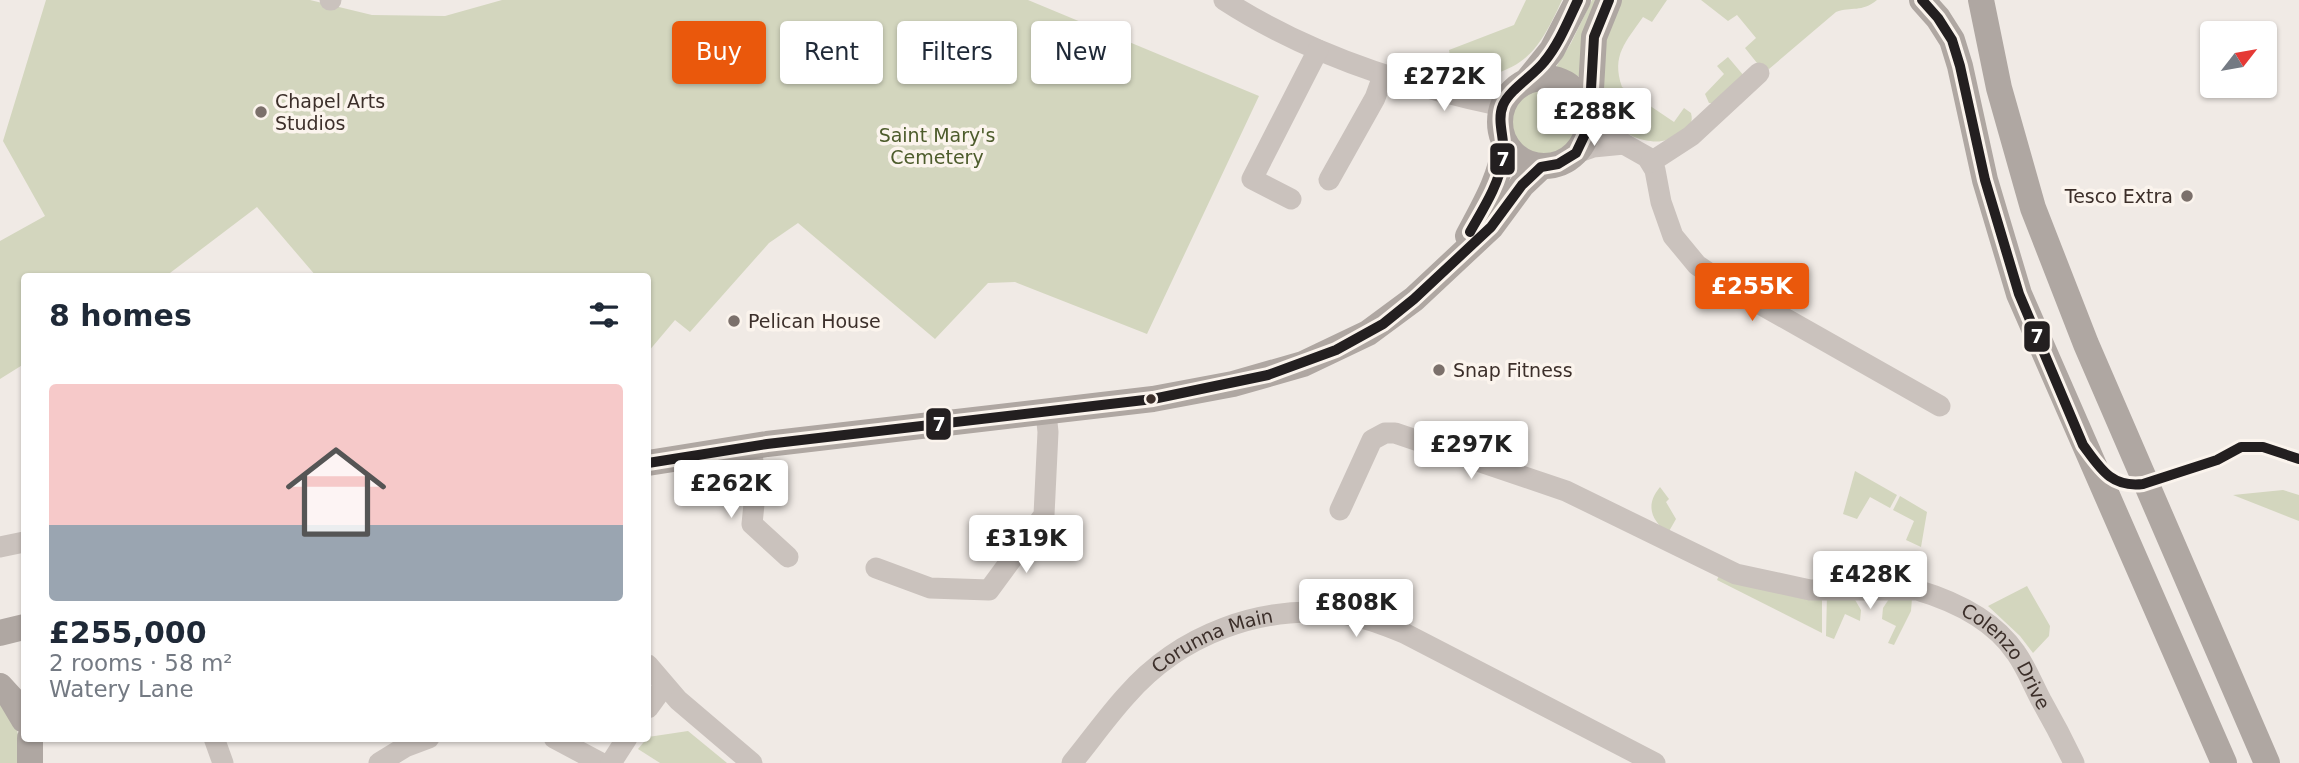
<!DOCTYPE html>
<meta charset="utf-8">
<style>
:root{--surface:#fff;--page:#f6f6f7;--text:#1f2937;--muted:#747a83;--accent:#ea580c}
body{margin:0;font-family:"DejaVu Sans",sans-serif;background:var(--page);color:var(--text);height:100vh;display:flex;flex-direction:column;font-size:26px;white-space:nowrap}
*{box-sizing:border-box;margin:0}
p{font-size:23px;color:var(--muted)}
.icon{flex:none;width:38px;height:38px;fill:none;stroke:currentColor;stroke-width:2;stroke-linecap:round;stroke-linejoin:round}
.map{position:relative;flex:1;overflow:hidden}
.panel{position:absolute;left:21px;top:273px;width:630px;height:469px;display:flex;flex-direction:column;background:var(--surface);border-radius:7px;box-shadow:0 2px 5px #0004}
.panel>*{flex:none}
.guide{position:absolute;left:672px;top:21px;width:665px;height:63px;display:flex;gap:14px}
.needle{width:46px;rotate:59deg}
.fabs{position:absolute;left:2200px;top:21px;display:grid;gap:14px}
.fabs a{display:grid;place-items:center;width:77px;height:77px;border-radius:7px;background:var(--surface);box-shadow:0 2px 5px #0004;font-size:35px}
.price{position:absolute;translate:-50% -60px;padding:0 16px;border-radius:7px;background:#fff;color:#222;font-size:23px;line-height:46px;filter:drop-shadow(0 2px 4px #0008)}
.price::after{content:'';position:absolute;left:50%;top:42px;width:21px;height:16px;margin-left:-10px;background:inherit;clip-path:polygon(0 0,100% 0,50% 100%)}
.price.selected{background:var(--accent);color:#fff}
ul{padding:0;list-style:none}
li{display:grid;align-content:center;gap:14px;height:371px;padding:0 28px}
li span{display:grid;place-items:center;height:217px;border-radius:7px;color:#555}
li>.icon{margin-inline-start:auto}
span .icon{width:126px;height:126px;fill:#fffc;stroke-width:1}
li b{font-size:30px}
h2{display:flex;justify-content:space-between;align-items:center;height:84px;padding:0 28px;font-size:30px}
.tag{padding:0 24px;border-radius:7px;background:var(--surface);box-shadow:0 2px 5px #0004;font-size:24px;line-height:63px}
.tag.selected{background:var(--accent);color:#fff}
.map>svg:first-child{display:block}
.green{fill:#d3d6be}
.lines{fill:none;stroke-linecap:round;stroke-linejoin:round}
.minor{stroke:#cac2bd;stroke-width:21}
.major{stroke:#afa7a2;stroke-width:26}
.bus-1-casing{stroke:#fbf4ed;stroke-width:16}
.bus-1{stroke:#231f20;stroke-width:10}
.poi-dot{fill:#7b706b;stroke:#fbf4ed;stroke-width:2.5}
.bus-dot{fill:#3c2f2a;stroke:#fbf4ed;stroke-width:2.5}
.labels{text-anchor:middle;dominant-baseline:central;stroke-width:7;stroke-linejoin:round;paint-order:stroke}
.poi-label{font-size:19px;fill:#3c2f2a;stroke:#fbf4ed;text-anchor:start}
.park-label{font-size:19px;fill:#4d5c2c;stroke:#fbf4ed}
.street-label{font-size:19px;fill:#3c2f2a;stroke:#fbf4ed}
.line-badge{stroke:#fbf4ed;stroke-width:2.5}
.badge-label{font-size:19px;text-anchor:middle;font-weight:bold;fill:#fff}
</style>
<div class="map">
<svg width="2299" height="763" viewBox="0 0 2299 763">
<rect width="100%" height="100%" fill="#f0eae5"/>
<!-- green -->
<g class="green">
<path d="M 46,0 L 310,0 L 372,15 L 445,16 L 502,0 L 1028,0 L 1259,96 L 1147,334 L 1015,282 L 988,283 L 935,339 L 798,223 L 769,243 L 690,332 L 675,320 L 648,352 L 648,276 L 316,276 L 257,207 L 166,276 L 24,276 L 24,364 L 0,379 L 0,241 L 45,216 L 3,141 Z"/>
<path d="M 1526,0 L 1562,0 C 1535,60 1520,73 1454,82 L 1449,50 L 1514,25 Z"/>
<path d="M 1592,0 L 1598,0 L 1579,76 L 1576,78 L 1556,67 L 1571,43 Z"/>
<path d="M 1620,0 L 1667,0 L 1652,22 L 1643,17 C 1626,42 1611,55 1622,87 L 1674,122 L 1684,108 L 1691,113 C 1694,124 1688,127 1679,133 C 1667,142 1658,143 1644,140 C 1602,131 1598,81 1604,46 C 1607,31 1615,15 1620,0 Z"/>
<path d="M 1701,0 L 1877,0 C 1861,13 1852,6 1836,12 L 1769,69 L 1757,63 L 1745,48 L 1756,38 L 1737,15 L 1728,21 Z"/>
<path d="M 1728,57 L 1744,76 L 1712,103 L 1709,103 L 1705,94 L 1724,74 L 1717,66 Z"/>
<circle cx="1544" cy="123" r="35"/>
<path d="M 1855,471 L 1897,495 L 1890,508 L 1870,497 L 1857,519 L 1843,514 Z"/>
<path d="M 1660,487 L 1669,499 L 1666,502 L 1676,519 L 1668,533 C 1651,520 1645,505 1660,487 Z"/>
<path d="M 2283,490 L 2299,495 L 2299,521 L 2233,495 Z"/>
<path d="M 1900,496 L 1927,512 L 1921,547 L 1906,540 L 1914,521 L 1893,510 Z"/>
<path d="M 1720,573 L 1822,594 L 1822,633 L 1717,580 Z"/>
<path d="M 2027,586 L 2050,626 L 2049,636 L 2033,653 L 2020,636 L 1988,606 Z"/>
<path d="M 1827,594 L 1854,598 L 1861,610 L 1860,621 L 1845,614 L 1834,639 L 1826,636 Z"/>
<path d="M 1912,598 L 1911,611 L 1894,645 L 1888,643 L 1896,626 L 1882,619 L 1883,608 L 1889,599 Z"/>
<path d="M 0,697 C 14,718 23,737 19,763 L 0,763 Z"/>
<path d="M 688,731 L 727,763 L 660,763 L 638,749 L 648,737 Z"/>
</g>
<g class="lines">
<!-- minor -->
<g class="minor">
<path d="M 330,0 L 331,0"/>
<path d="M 1224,0 C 1307,54 1406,86 1502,106"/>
<path d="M 1588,118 L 1624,144 L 1647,157 L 1655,170 L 1661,202 L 1673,236 L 1697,265 L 1728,286 L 1940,406"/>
<path d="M 1576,153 L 1593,147 L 1624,144"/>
<path d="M 1651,162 L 1691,136 L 1759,73"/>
<path d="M 1329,180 L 1375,98 L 1383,76"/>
<path d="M 1291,199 L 1252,179 L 1318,50"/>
<path d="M 751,447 L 756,484 L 752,524 L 788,557"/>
<path id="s1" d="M 1340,510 L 1372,440 L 1385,433 L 1395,433 L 1566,491 L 1736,574 L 1810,590 L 1917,590 C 1954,601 1993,619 2016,653 C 2026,667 2033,685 2041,700 C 2053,721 2064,742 2074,763"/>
<path d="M 0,547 L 24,542"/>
<path d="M 876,568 L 930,588 L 989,590 L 1044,515 L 1048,432 L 1046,413"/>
<path d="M 648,665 L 678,700 L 752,763"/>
<path d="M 648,708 L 664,686"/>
<path d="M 214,738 L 223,763"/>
<path d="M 554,738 L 601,763"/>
<path d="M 379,763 L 405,747 L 429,738"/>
<path d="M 611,763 L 627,738"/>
<path id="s2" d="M 1072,763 C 1090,741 1107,717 1126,696 C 1180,634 1261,604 1343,614 C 1364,617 1384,625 1404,633 L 1655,763"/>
</g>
<!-- major -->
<g class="major">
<path d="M 1922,0 L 1938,18 L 1952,40 L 1960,66 L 1985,180 L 2019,294 L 2224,763"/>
<path d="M 1981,0 L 1999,88 L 2033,208 L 2086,344 L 2267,763"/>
<circle cx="1544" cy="122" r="44"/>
<path d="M 1527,81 L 1552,50 L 1578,0"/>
<path d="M 1586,109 L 1591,89 L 1594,37 L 1609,0"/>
<path d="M 1468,236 C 1484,206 1501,178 1505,143"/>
<path d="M 648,463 L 767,444 L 1153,399 L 1233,384 L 1303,364 L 1368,333 L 1414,299 L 1491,227 L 1522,185 L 1541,167"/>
<path d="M 0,633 L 24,627"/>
<path d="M 0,686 L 11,698 L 24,720"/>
<path d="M 30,738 L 30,763"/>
</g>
<!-- bus-1 casing -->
<g class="bus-1-casing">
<g id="bus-1">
<path d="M 1922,0 L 1938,18 L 1952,40 L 1960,66 L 1985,180 L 2019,294 L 2083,445 C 2100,468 2111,488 2143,484 L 2217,460 L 2241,447 L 2263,447 L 2299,459"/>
<path d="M 1470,232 C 1483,209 1499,185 1503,158 C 1506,140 1496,122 1503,105 C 1510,89 1533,76 1544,62 C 1559,44 1568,21 1578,0"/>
<path d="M 648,463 L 767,444 L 1153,399 L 1268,375 L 1336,350 L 1383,324 L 1414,299 L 1491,227 L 1522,185 L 1541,167 L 1558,164 L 1576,153 L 1587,130 L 1586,109 L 1591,89 L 1594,37 L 1609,0"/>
</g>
</g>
<!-- bus-1 -->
<use href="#bus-1" class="bus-1"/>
</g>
<!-- markers -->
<g class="poi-dot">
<circle cx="261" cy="112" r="7"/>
<circle cx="2187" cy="196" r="7"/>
<circle cx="734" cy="321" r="7"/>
<circle cx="1439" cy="370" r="7"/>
</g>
<circle class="bus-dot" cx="1151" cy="399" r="6"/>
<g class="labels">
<!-- poi labels -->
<g class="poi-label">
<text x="275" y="101">Chapel Arts<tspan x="275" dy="22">Studios</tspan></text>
<text x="2173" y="196" text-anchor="end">Tesco Extra</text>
<text x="748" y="321">Pelican House</text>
<text x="1453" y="370">Snap Fitness</text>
</g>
<!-- park labels -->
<g class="park-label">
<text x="937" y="135">Saint Mary's<tspan x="937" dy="22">Cemetery</tspan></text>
</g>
<!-- street labels -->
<g class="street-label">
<text stroke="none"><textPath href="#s2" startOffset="191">Corunna Main</textPath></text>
<text stroke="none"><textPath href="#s1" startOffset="770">Colenzo Drive</textPath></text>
</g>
</g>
<g class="line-badge">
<rect x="1489" y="142" width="27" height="34" rx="7" fill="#231f20"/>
<rect x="2023" y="320" width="28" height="33" rx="7" fill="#231f20"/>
<rect x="925" y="407" width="27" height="34" rx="7" fill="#231f20"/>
</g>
<g class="badge-label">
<text x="1503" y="166">7</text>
<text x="2037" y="343">7</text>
<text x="939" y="431">7</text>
</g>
</svg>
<div class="fabs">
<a><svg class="needle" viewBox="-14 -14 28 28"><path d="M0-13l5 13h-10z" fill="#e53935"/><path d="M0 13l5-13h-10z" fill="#747a83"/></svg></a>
</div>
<b class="price" style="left:1444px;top:113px">£272K</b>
<b class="price" style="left:1594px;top:148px">£288K</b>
<b class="price selected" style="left:1752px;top:323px">£255K</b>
<b class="price" style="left:1471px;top:481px">£297K</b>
<b class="price" style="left:731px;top:520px">£262K</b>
<b class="price" style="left:1026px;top:575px">£319K</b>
<b class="price" style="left:1870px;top:611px">£428K</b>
<b class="price" style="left:1356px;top:639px">£808K</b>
<div class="guide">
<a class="tag selected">Buy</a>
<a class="tag">Rent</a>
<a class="tag">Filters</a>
<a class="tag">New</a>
</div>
<section class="panel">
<h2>8 homes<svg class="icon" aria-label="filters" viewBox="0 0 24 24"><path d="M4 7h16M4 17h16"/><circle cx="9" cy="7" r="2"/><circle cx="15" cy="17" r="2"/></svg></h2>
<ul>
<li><span style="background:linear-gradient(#f6c9c9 65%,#9aa5b1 0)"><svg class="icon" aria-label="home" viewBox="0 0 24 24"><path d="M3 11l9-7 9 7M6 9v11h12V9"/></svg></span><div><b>£255,000</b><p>2 rooms · 58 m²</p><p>Watery Lane</p></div></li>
</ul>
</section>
</div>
